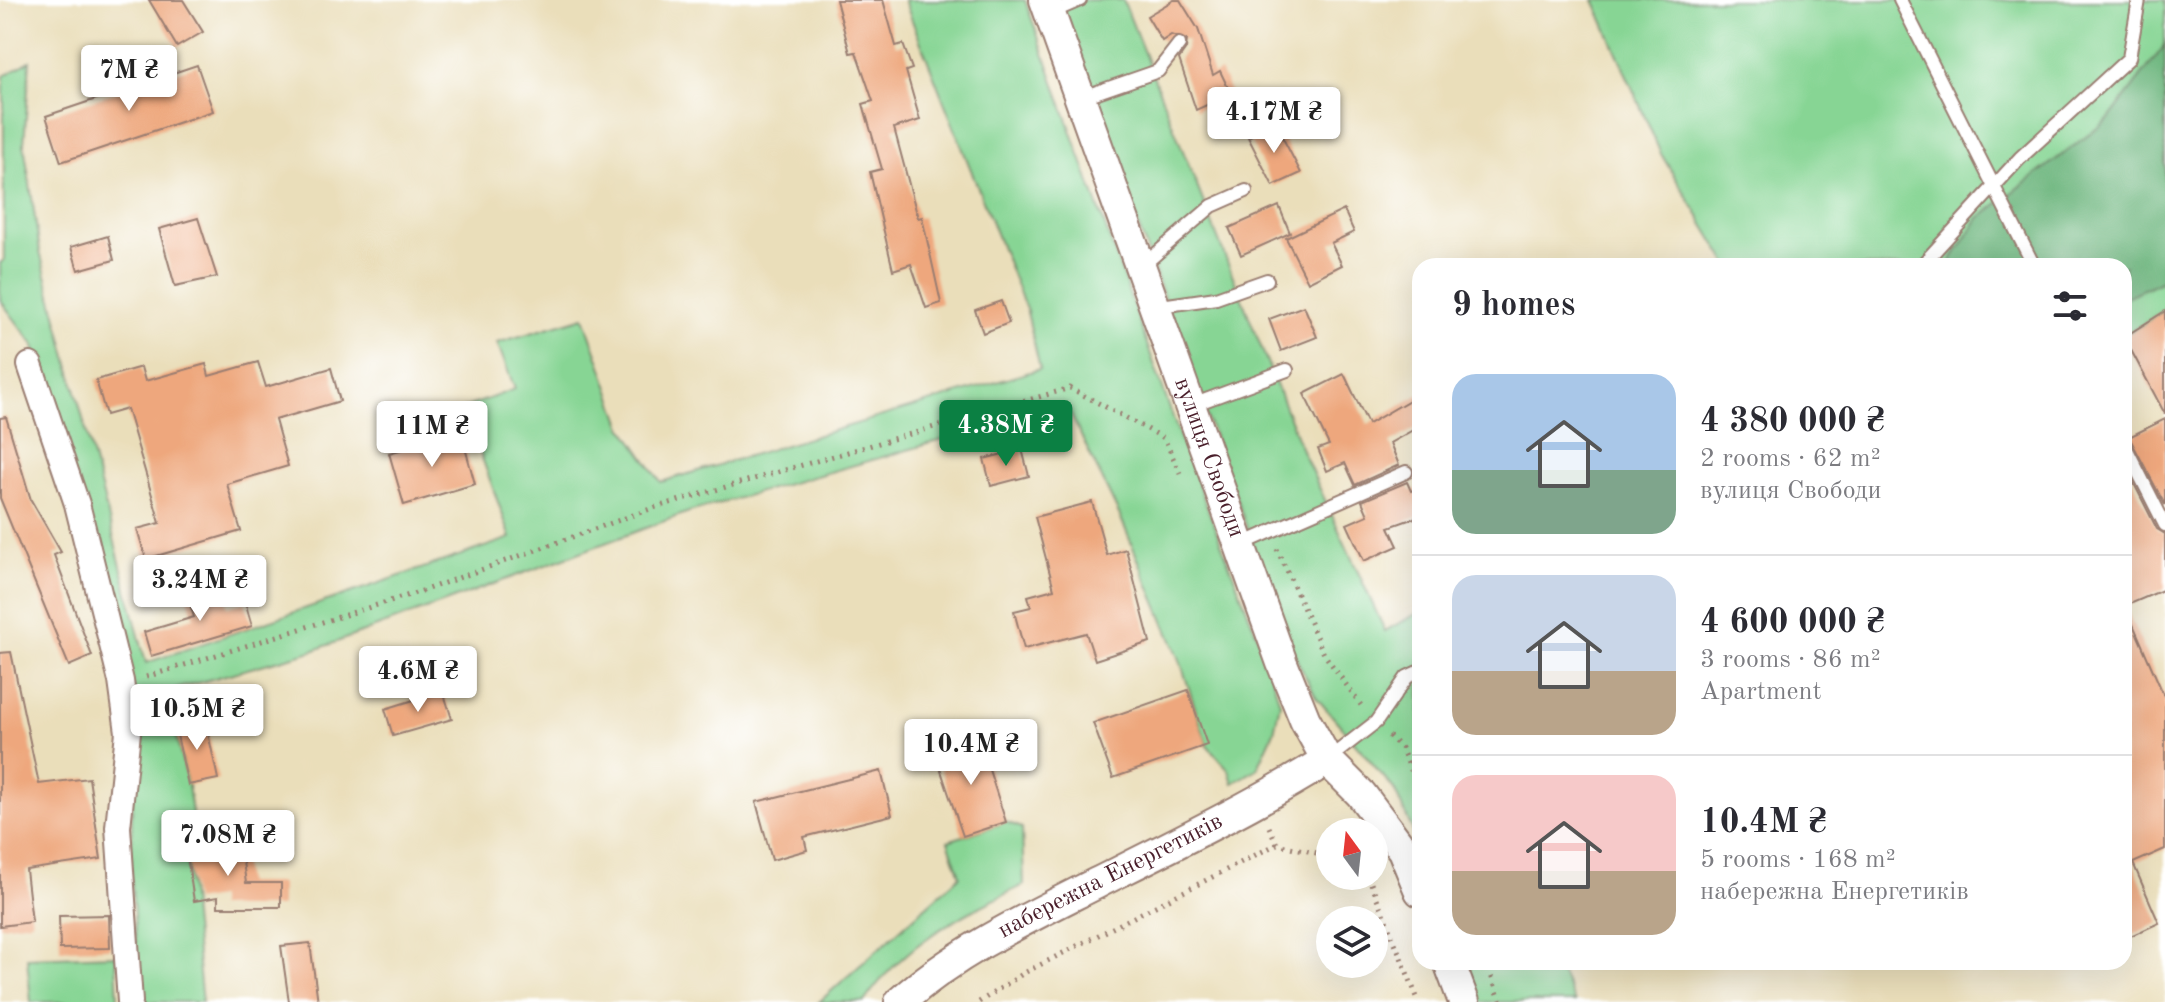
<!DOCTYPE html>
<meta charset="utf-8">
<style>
:root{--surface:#fff;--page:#f2f2f3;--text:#2b2b33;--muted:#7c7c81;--line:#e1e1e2;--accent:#0b8043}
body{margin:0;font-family:"Old Standard TT",serif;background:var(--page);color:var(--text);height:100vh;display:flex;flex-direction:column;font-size:30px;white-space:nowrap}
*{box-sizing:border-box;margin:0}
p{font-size:26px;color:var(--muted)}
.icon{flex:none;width:44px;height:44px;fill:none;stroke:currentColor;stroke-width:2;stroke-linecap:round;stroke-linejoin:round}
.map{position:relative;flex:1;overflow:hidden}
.details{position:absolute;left:1412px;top:258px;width:720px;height:712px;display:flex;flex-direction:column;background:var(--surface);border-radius:24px;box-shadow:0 8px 32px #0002}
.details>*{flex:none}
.needle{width:52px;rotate:345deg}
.fabs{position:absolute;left:1316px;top:818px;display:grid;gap:16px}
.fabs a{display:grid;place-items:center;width:72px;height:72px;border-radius:50%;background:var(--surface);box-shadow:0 8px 32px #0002;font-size:40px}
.price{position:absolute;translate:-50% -68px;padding:0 18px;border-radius:8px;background:#fff;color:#222;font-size:26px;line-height:52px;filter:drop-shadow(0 2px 4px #0008)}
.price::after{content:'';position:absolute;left:50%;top:48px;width:24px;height:18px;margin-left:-12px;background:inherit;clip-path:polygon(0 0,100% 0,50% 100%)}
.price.on{background:var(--accent);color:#fff}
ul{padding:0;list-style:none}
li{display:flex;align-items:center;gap:24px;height:200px;padding:0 40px}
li+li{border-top:2px solid var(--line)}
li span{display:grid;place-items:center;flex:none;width:224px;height:160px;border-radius:24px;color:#555}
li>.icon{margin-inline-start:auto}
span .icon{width:96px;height:96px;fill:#fffc;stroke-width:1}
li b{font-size:34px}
h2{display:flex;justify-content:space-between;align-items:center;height:96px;padding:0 40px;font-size:34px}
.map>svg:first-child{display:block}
.green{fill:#87d594;stroke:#687a60;stroke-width:2}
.forest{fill:#6db67e;stroke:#5c6a54;stroke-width:2}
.building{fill:#eea77d}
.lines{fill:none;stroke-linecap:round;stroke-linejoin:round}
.service-casing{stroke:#9a7e72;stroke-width:16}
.minor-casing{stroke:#9a7e72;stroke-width:28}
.tertiary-casing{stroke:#9a7e72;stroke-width:34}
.path{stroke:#9a7e72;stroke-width:5;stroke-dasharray:2 6;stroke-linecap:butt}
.service{stroke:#fff;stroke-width:12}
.minor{stroke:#fff;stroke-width:24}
.tertiary{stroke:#fff;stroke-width:30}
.labels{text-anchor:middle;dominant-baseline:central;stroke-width:7;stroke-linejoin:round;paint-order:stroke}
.street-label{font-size:24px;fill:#4a1f2b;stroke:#fff}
</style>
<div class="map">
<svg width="2165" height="1002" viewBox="0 0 2165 1002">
<rect width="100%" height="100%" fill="#fff"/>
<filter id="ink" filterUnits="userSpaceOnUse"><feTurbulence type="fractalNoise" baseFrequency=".0125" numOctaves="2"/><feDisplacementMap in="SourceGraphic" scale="16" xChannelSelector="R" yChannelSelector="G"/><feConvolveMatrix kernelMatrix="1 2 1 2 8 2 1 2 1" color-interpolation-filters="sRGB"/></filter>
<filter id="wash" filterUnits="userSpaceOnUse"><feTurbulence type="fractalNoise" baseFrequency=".006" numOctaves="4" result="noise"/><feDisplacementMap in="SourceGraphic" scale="32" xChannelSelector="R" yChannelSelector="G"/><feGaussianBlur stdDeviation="1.8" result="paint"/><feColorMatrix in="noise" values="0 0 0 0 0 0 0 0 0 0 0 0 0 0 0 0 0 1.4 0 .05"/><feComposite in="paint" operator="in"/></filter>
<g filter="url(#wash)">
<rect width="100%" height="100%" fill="#eadeba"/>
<!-- green -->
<g class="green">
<path d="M 904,0 L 1025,0 L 1181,440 L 1264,653 L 1280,703 L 1274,732 L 1257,769 L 1233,783 L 1229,770 L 1207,745 L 1179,657 L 1120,516 L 1066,405 L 689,512 L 312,651 L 165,692 L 188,785 L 196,840 L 196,847 L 186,850 L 202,1002 L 140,1002 L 131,873 L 134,708 L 44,395 L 34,345 L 0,300 L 0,263 L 4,260 L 4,76 L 30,61 L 24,144 L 40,252 L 146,663 L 511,538 L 464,408 L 515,389 L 497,343 L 584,317 L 622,425 L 661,482 L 1040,369 L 1027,312 Z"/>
<path d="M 1057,0 L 1123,0 L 1302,450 L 1385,631 L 1420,612 L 1420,846 L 1394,789 L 1316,697 L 1289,645 Z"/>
<path d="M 1594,0 L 2165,0 L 2165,311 L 2124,335 L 2124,266 L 1729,266 L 1661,154 Z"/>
<path d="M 1006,822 L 1022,828 L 1024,885 C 959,917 907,940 864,1002 L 819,1002 L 960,876 L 948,841 Z"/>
<path d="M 116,955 L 118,1002 L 31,1002 L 27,958 Z"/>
<path d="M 1462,962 L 1556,962 L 1575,1002 L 1476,1002 Z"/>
</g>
<!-- forest -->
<path class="forest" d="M 2165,45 L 2165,279 L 2124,298 L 2124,266 L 1948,266 L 1979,218 L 2108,120 Z"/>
<g id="blocks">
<!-- building -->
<g class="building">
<path d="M 149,0 L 183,0 L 203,32 L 177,47 Z"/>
<path d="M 836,0 L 883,0 L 896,46 L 903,44 L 912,69 L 906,71 L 920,120 L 894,128 L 918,218 L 922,217 L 941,303 L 926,308 L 911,264 L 893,270 L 870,172 L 882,169 L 863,104 L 873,101 L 856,52 L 850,53 Z"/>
<path d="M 1174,0 L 1180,0 L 1198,29 L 1213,75 L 1220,71 L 1231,94 L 1196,110 L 1179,59 L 1186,49 L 1187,40 L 1171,35 L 1162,41 L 1147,16 Z"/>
<path d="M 197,65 L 213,111 L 61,162 L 46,116 Z"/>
<path d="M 1275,123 L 1301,173 L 1273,186 L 1248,137 Z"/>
<path d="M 1279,206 L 1290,233 L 1241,255 L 1229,228 Z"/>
<path d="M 1344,210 L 1354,232 L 1331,243 L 1342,265 L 1308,282 L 1286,238 Z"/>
<path d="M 198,218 L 217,277 L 175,286 L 159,229 Z"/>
<path d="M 108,236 L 114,260 L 78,270 L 71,247 Z"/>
<path d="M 1001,301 L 1009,323 L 983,333 L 975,310 Z"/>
<path d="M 1304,306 L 1317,337 L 1281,351 L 1269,319 Z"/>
<path d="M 2165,311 L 2165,414 L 2124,337 Z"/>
<path d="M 258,362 L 266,387 L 331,368 L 340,401 L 275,420 L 288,466 L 227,484 L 241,531 L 146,559 L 137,529 L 160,523 L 127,409 L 106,415 L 96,380 L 141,367 L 145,381 L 206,364 L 209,376 Z"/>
<path d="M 1344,374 L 1368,424 L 1420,394 L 1420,426 L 1390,443 L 1399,465 L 1355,485 L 1345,463 L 1327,471 L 1318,449 L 1329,445 L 1304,394 Z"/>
<path d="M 6,417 L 31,500 L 61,552 L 54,555 L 92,656 L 69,666 L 0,498 L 0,418 Z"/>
<path d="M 2165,419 L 2165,505 L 2129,437 Z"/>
<path d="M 461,433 L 475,484 L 404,505 L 389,453 Z"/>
<path d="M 1022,449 L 1029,476 L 991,486 L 984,459 Z"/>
<path d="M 2124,464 L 2157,529 L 2165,534 L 2165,589 L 2125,606 L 2165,698 L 2165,849 L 2133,863 L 2159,923 L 2124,939 Z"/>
<path d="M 1407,482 L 1411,491 L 1420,488 L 1420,516 L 1389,527 L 1398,546 L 1364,561 L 1347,524 L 1368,515 L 1362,501 Z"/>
<path d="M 1092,502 L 1107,555 L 1126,549 L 1150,642 L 1095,660 L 1086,633 L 1024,649 L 1014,611 L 1031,607 L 1028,596 L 1054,589 L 1035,517 Z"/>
<path d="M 222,588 L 228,607 L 245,602 L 252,626 L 151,656 L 144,632 L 194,617 L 188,598 Z"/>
<path d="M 11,652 L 39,784 L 89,778 L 101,859 L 26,870 L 32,922 L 0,926 L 0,653 Z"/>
<path d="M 1188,690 L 1207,745 L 1113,778 L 1093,723 Z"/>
<path d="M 443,691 L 452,719 L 393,736 L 385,709 Z"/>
<path d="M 205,719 L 218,779 L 188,785 L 175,726 Z"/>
<path d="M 979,739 L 1006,822 L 963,836 L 935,753 Z"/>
<path d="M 881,771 L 892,815 L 804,837 L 807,850 L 772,860 L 756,802 Z"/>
<path d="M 240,841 L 246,883 L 281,883 L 281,907 L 218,907 L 218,897 L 194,901 L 186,849 Z"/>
<path d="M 109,915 L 110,948 L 60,949 L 59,916 Z"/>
<path d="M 310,943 L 318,1002 L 289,1002 L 281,946 Z"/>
</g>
</g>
</g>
<g filter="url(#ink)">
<use href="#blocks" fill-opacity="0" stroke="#9a7e72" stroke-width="2"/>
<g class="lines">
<!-- service casing -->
<g class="service-casing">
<g id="service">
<path d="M 1900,0 L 2034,266"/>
<path d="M 1050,13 L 1080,0"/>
<path d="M 1080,98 L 1158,71 L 1179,44"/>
<path d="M 1142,266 L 1212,206 L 1246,191"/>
<path d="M 1921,266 L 2020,158 L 2129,58 L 2139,0"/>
<path d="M 1154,307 L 1216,298 L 1267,280"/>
<path d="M 1190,406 L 1287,370"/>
<path d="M 2124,444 L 2165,525"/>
<path d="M 1240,545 L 1406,472"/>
<path d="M 1327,760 L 1376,722 L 1407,677 L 1420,671"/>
</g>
</g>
<!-- minor casing -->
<g class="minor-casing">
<path id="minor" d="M 30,365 L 77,504 L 121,681 L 128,732 L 118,827 L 130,1002"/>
</g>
<!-- tertiary casing -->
<g class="tertiary-casing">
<g id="tertiary">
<path id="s1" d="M 1045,0 L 1282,663 L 1305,720 L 1327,760 L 1361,794 L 1403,850 L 1420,891"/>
<path d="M 1449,962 L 1464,1002"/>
<path id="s2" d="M 900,1002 C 957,951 1028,918 1097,883 C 1175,844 1253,806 1327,760"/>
</g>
</g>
<!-- path -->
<g class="path">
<path d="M 1277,549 L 1324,654 L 1363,708"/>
<path d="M 146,677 L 422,591 L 653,508 L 1070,388 L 1164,438 L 1180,473"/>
<path d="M 1389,736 L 1401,748 L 1420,790"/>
<path d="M 1269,827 L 1277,844"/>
<path d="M 1368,876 L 1419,1002"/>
<path d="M 1486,962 L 1501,1002"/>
<path d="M 979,1002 L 1024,973 L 1277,844 L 1330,856"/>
</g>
<!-- service -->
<use href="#service" class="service"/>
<!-- minor -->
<use href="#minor" class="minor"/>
<!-- tertiary -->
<use href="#tertiary" class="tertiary"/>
</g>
</g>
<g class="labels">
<!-- street labels -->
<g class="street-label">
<text stroke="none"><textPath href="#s1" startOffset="486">вулиця Свободи</textPath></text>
<text stroke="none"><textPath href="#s2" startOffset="246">набережна Енергетиків</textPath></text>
</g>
</g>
</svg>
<div class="fabs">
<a><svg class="needle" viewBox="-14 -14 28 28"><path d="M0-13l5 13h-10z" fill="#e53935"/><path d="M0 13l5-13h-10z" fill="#7c7c81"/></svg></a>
<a><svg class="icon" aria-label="layers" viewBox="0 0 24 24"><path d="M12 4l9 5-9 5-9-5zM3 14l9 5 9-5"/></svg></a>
</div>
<b class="price" style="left:129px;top:113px">7M ₴</b>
<b class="price" style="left:1274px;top:155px">4.17M ₴</b>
<b class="price on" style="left:1006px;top:468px">4.38M ₴</b>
<b class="price" style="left:432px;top:469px">11M ₴</b>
<b class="price" style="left:200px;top:623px">3.24M ₴</b>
<b class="price" style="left:418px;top:714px">4.6M ₴</b>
<b class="price" style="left:197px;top:752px">10.5M ₴</b>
<b class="price" style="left:971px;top:787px">10.4M ₴</b>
<b class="price" style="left:228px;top:878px">7.08M ₴</b>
<section class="details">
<h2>9 homes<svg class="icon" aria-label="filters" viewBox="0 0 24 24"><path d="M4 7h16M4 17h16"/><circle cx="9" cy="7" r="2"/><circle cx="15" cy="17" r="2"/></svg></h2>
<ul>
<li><span style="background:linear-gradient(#a9c7e8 60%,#7fa58c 0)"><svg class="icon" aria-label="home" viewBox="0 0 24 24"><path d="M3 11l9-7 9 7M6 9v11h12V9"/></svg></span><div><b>4 380 000 ₴</b><p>2 rooms · 62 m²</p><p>вулиця Свободи</p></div></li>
<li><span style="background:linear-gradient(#c9d6e8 60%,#b9a48a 0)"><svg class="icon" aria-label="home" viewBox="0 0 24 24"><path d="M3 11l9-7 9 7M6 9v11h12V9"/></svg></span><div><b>4 600 000 ₴</b><p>3 rooms · 86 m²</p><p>Apartment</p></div></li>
<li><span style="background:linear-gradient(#f6c9c9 60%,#b9a48a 0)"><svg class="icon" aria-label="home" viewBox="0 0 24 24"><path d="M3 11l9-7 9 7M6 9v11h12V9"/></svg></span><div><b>10.4M ₴</b><p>5 rooms · 168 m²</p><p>набережна Енергетиків</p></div></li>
</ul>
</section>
</div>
